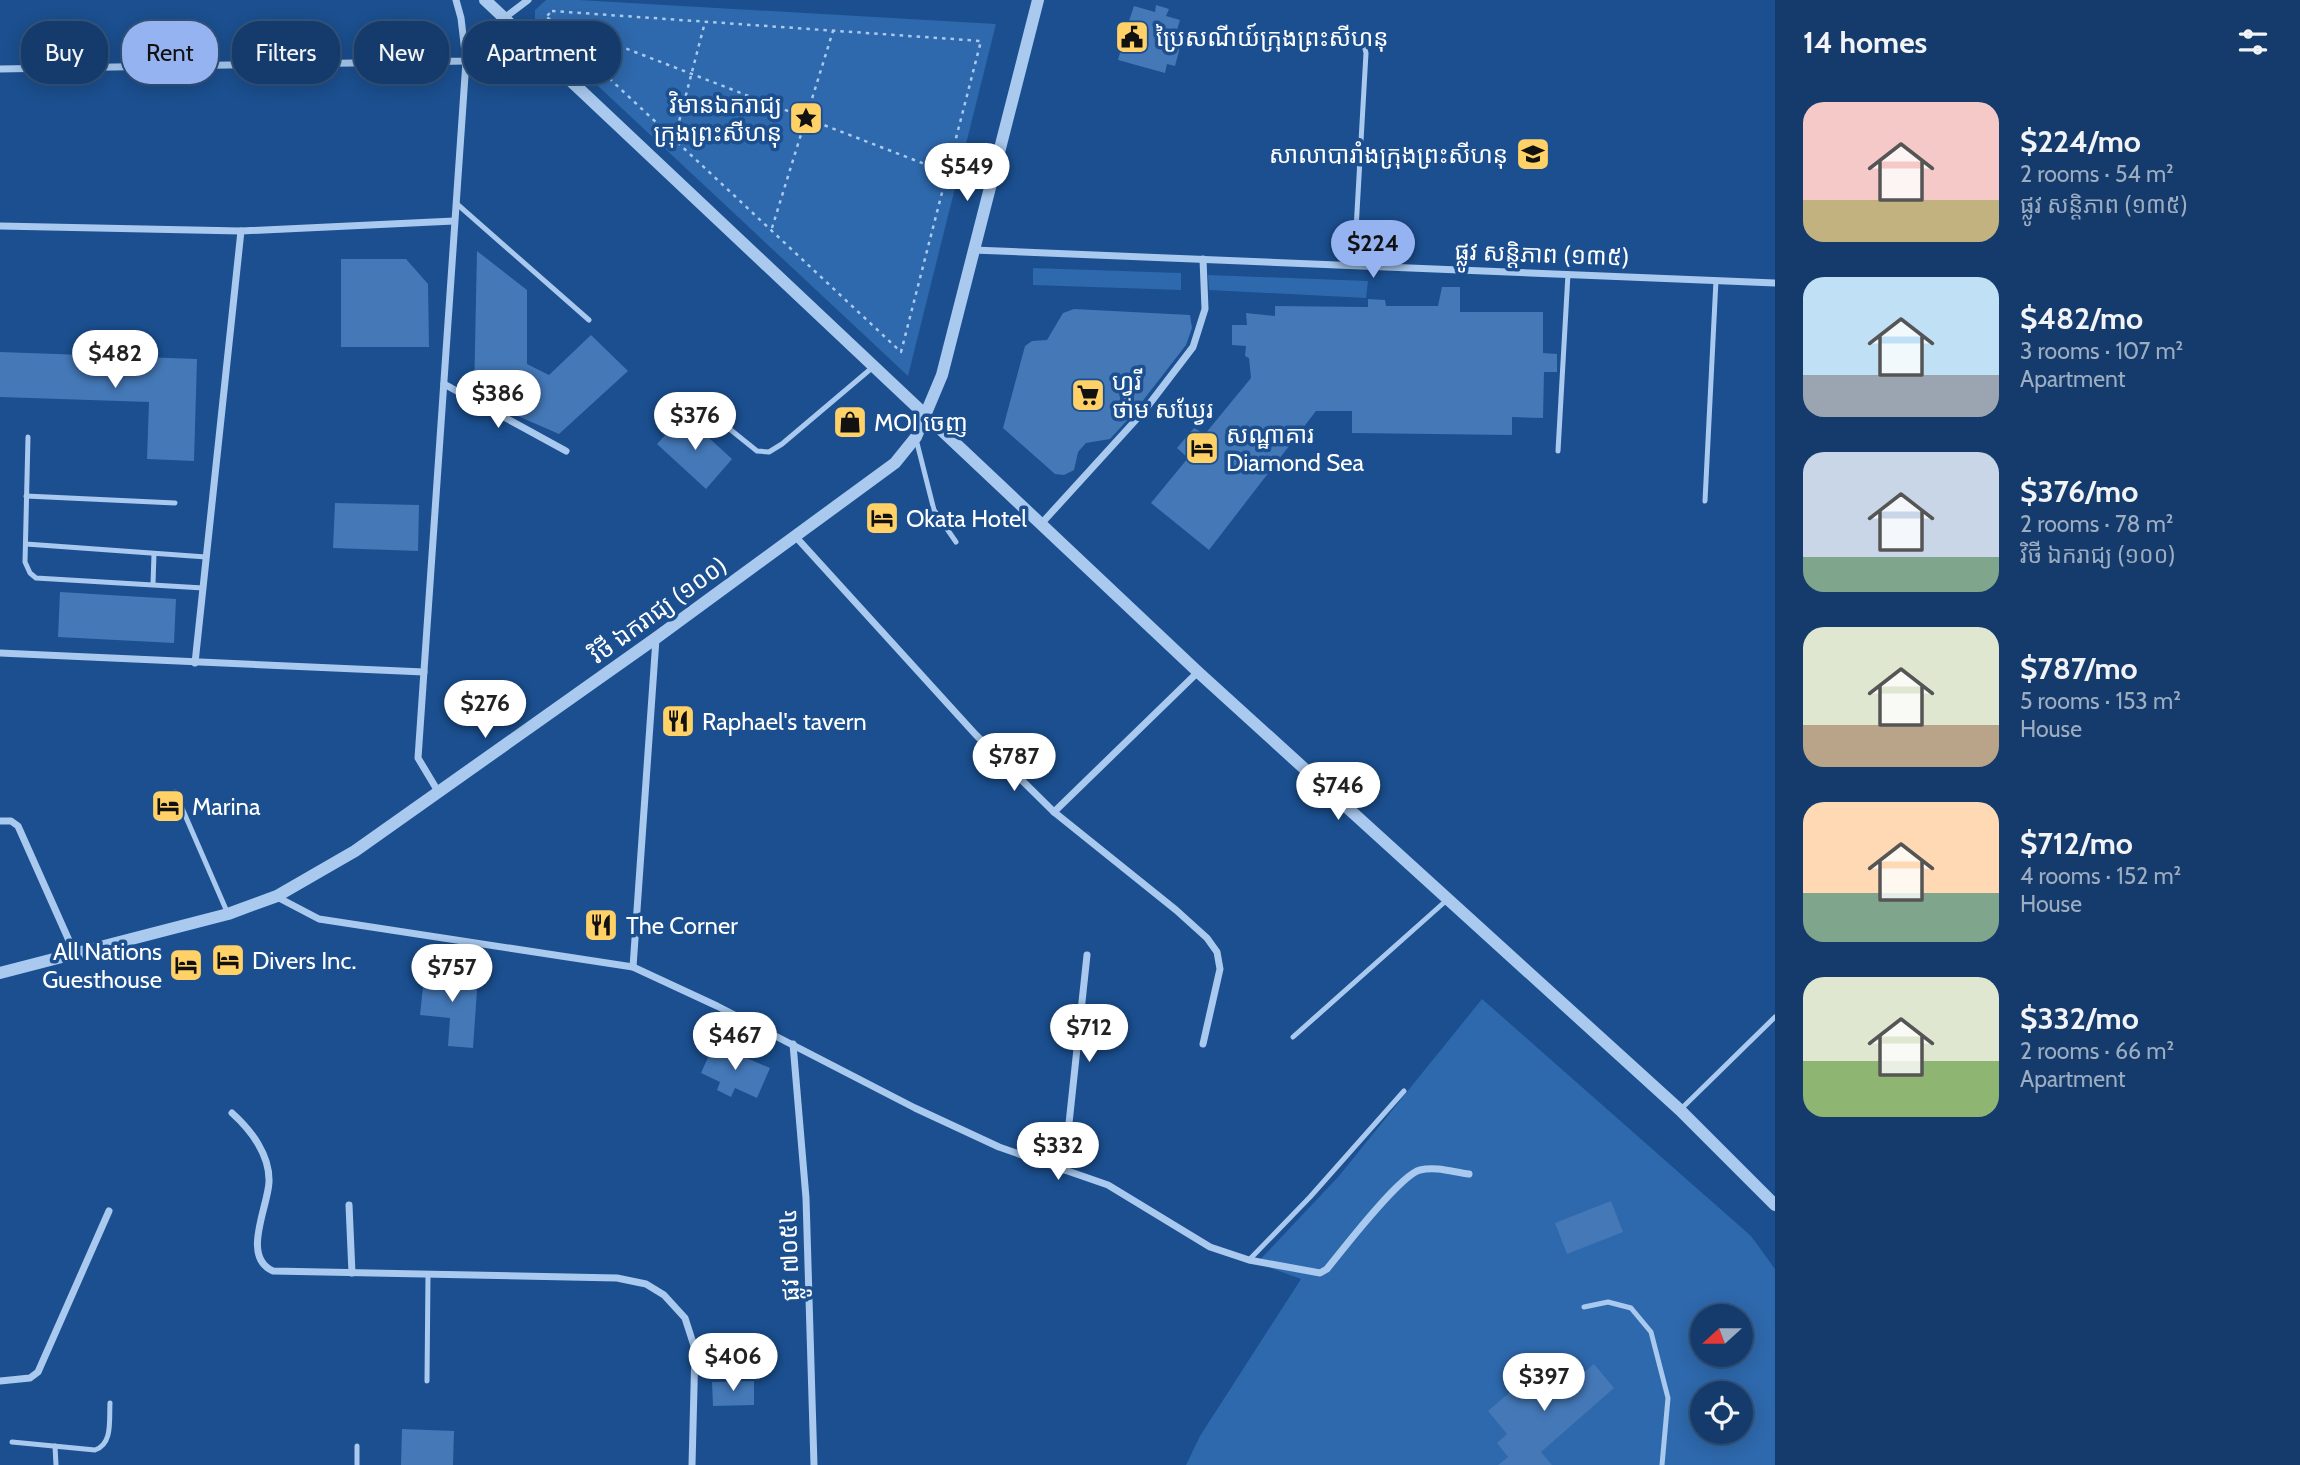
<!DOCTYPE html>
<meta charset="utf-8">
<style>
:root{--surface:#143b6b;--page:#1d4271;--text:#f1f3f6;--muted:#9dadc1;--line:#33557e;--accent:#95b2f1}
body{margin:0;font-family:Cabin,"Noto Sans Khmer",sans-serif;background:var(--page);color:var(--text);height:100vh;display:flex;flex-direction:column;font-size:26px;white-space:nowrap}
*{box-sizing:border-box;margin:0}
p{font-size:23px;color:var(--muted)}
.icon{flex:none;width:38px;height:38px;fill:none;stroke:currentColor;stroke-width:2;stroke-linecap:round;stroke-linejoin:round}
.map{position:relative;flex:1;overflow:hidden}
.details{display:flex;flex-direction:column;background:var(--surface);width:525px}
.details>*{flex:none}
.top-card{position:absolute;left:21px;top:21px;width:665px;height:63px;display:flex;gap:14px}
.needle{width:46px;rotate:249deg}
.tools{position:absolute;left:1690px;top:1304px;display:grid;gap:14px}
.tools a{display:grid;place-items:center;width:63px;height:63px;border-radius:50%;background:var(--surface);box-shadow:0 4px 18px #0003,0 0 0 2px var(--line);font-size:35px}
.price{position:absolute;translate:-50% -60px;padding:0 16px;border-radius:24px;background:#fff;color:#222;font-size:23px;line-height:46px;filter:drop-shadow(0 2px 4px #0008)}
.price::after{content:'';position:absolute;left:50%;top:42px;width:21px;height:16px;margin-left:-10px;background:inherit;clip-path:polygon(0 0,100% 0,50% 100%)}
.price.active{background:var(--accent);color:#111}
ul{padding:0;list-style:none}
li{display:flex;align-items:center;gap:21px;height:175px;padding:0 28px}
li span{display:grid;place-items:center;flex:none;width:196px;height:140px;border-radius:21px;color:#555}
li>.icon{margin-inline-start:auto}
span .icon{width:84px;height:84px;fill:#fffc;stroke-width:1}
li b{font-size:30px}
h2{display:flex;justify-content:space-between;align-items:center;height:84px;padding:0 28px;font-size:30px}
.pill{padding:0 24px;border-radius:28px;background:var(--surface);box-shadow:0 4px 18px #0003,0 0 0 2px var(--line);font-size:24px;line-height:63px}
.pill.active{background:var(--accent);color:#111}
main{display:flex;flex:1;min-height:0}
.map>svg:first-child{display:block}
.green{fill:#2e69ad;fill-rule:evenodd}
.building{fill:#4478b7}
.lines{fill:none;stroke-linecap:round;stroke-linejoin:round}
.path{stroke:#a9c9ee;stroke-width:2.5;stroke-dasharray:3.5 5;stroke-linecap:butt}
.service{stroke:#a9c9ee;stroke-width:5}
.minor{stroke:#a9c9ee;stroke-width:7}
.tertiary{stroke:#a9c9ee;stroke-width:12}
.labels{text-anchor:middle;dominant-baseline:central;stroke-width:7;stroke-linejoin:round;paint-order:stroke}
.poi-label{font-size:24px;fill:#fff;stroke:#1b4f8f;text-anchor:start}
.street-label{font-size:24px;fill:#fff;stroke:#1b4f8f}
</style>
<main>
<div class="map">
<svg width="1775" height="1465" viewBox="0 0 1775 1465">
<rect width="100%" height="100%" fill="#1b4f8f"/>
<!-- green -->
<g class="green">
<path d="M 546,0 L 579,0 L 996,24 L 908,376 L 535,27 L 535,10 Z"/>
<path d="M 1033,268 L 1181,273 L 1181,290 L 1033,285 Z"/>
<path d="M 1208,275 L 1209,275 L 1368,281 L 1366,298 L 1209,290 Z"/>
<path d="M 1482,999 L 1751,1236 L 1775,1269 L 1775,1465 L 1186,1465 L 1200,1436 L 1301,1279 L 1257,1263 L 1339,1176 ZM 1703,1316 L 1741,1316 L 1741,1354 L 1703,1354 ZM 1703,1393 L 1741,1393 L 1741,1432 L 1703,1432 Z"/>
</g>
<!-- building -->
<g class="building">
<path d="M 1156,5 L 1169,9 L 1166,16 L 1180,20 L 1177,30 L 1184,32 L 1175,66 L 1167,64 L 1165,73 L 1118,60 L 1123,42 L 1116,40 L 1121,22 L 1128,24 L 1134,6 L 1155,12 Z"/>
<path d="M 477,251 L 527,290 L 527,364 L 549,375 L 591,335 L 628,371 L 559,434 L 504,410 L 474,394 Z"/>
<path d="M 341,259 L 406,259 L 428,284 L 429,347 L 341,347 Z"/>
<path d="M 1442,287 L 1460,287 L 1460,312 L 1543,312 L 1543,353 L 1557,354 L 1557,372 L 1544,372 L 1543,418 L 1512,417 L 1512,435 L 1352,433 L 1352,411 L 1316,411 L 1209,550 L 1151,503 L 1188,458 L 1177,448 L 1194,428 L 1205,434 L 1251,378 L 1249,358 L 1245,356 L 1246,346 L 1232,345 L 1232,325 L 1247,325 L 1246,313 L 1275,316 L 1275,306 L 1368,307 L 1368,299 L 1385,300 L 1386,306 L 1438,306 Z"/>
<path d="M 1074,309 L 1190,315 L 1192,328 L 1186,345 L 1131,416 L 1110,439 L 1086,443 L 1078,452 L 1074,470 L 1064,475 L 1055,474 L 1003,428 L 1025,346 L 1032,341 L 1047,340 L 1063,313 Z"/>
<path d="M 0,352 L 197,359 L 194,461 L 147,459 L 149,402 L 0,397 Z"/>
<path d="M 684,415 L 732,459 L 706,489 L 657,444 Z"/>
<path d="M 335,503 L 419,505 L 418,551 L 333,548 Z"/>
<path d="M 60,592 L 176,599 L 174,643 L 58,637 Z"/>
<path d="M 425,968 L 451,971 L 450,975 L 478,976 L 473,1048 L 448,1046 L 450,1018 L 420,1015 Z"/>
<path d="M 714,1044 L 770,1068 L 757,1098 L 735,1088 L 731,1097 L 717,1090 L 720,1082 L 701,1073 Z"/>
<path d="M 1611,1201 L 1623,1232 L 1567,1254 L 1555,1223 Z"/>
<path d="M 1594,1364 L 1614,1388 L 1541,1452 L 1552,1465 L 1498,1465 L 1508,1457 L 1497,1443 L 1507,1434 L 1488,1411 L 1539,1367 L 1562,1391 Z"/>
<path d="M 754,1381 L 754,1405 L 713,1406 L 712,1382 Z"/>
<path d="M 402,1429 L 454,1431 L 453,1465 L 401,1465 Z"/>
</g>
<g class="lines">
<!-- path -->
<g class="path">
<path d="M 552,11 L 981,41 L 901,352 L 547,20 L 547,16 Z"/>
<path d="M 547,18 L 948,173"/>
<path d="M 675,137 L 705,22"/>
<path d="M 772,228 L 833,31"/>
</g>
<!-- service -->
<g class="service">
<path d="M 457,204 L 589,320"/>
<path d="M 1354,265 L 1366,53 L 1363,41"/>
<path d="M 696,402 L 757,451 L 769,452 L 782,444 L 873,367"/>
<path d="M 28,437 L 25,562 L 30,573 L 36,578 L 203,588"/>
<path d="M 916,439 L 934,510 L 956,542"/>
<path d="M 1558,451 L 1568,274"/>
<path d="M 26,496 L 175,503"/>
<path d="M 1705,501 L 1716,280"/>
<path d="M 26,544 L 206,557"/>
<path d="M 153,584 L 154,554"/>
<path d="M 175,792 L 228,914"/>
<path d="M 1293,1037 L 1448,899"/>
<path d="M 1680,1110 L 1775,1017"/>
<path d="M 1249,1260 L 1310,1197 L 1404,1091"/>
<path d="M 1584,1307 L 1608,1302 L 1631,1308 L 1651,1332 L 1668,1398 L 1662,1465"/>
<path d="M 427,1381 L 428,1274"/>
<path d="M 12,1442 L 95,1450 C 113,1444 109,1420 110,1403"/>
<path d="M 55,1446 L 56,1465"/>
<path d="M 357,1465 L 357,1446"/>
</g>
<!-- minor -->
<g class="minor">
<path d="M 0,69 L 466,61 L 483,34 L 528,0"/>
<path d="M 0,226 L 241,231 L 454,221"/>
<path d="M 973,250 L 1775,283"/>
<path d="M 444,384 L 566,451"/>
<path d="M 1041,524 L 1144,411 L 1193,347 L 1205,309 L 1203,259"/>
<path d="M 795,536 L 976,735 L 1054,812 L 1176,910 L 1207,938 L 1217,952 L 1220,969 L 1203,1044"/>
<path d="M 0,653 L 424,672"/>
<path d="M 195,663 L 241,231"/>
<path d="M 439,793 L 418,758 L 466,61 L 461,18 L 456,0"/>
<path d="M 1054,812 L 1198,672"/>
<path d="M 0,821 L 11,821 L 18,826 L 75,954"/>
<path d="M 277,897 L 319,919 L 633,967 L 717,1006 L 915,1108 L 999,1147 L 1108,1185 L 1210,1247 L 1249,1260 L 1320,1273 L 1327,1269 C 1343,1249 1400,1175 1420,1170 C 1436,1166 1453,1172 1469,1174"/>
<path d="M 633,967 L 656,639"/>
<path d="M 793,1044 L 806,1198 L 814,1465"/>
<path d="M 232,1113 C 251,1130 270,1155 269,1182 C 268,1207 241,1257 273,1271 L 617,1278 L 646,1284 L 664,1295 L 685,1318 L 695,1349 L 692,1465"/>
<path d="M 1064,1170 L 1087,955"/>
<path d="M 349,1205 L 352,1273"/>
<path d="M 0,1381 L 30,1378 L 38,1372 L 109,1211"/>
</g>
<!-- tertiary -->
<g class="tertiary">
<path d="M 485,0 L 1198,672 L 1680,1110 L 1775,1205"/>
<path d="M 0,973 L 228,914 L 277,896 L 355,851 L 656,638 L 895,463 L 916,437 L 942,375 L 1038,0"/>
</g>
</g>
<!-- icons -->
<defs>
<g id="civic-square" transform="scale(1.75)"><rect x="-9" y="-9" width="18" height="18" rx="4" fill="#ffd166" stroke="#1b4f8f"/><path d="M-.6-6.5H3V-4.5H.6V-3L4-1V1h2V6H-6V1h2V-1L-.6-3ZM-1.2 2.5V6h2.4V2.5Z" fill="#111"/></g>
<g id="sight-square" transform="scale(1.75)"><rect x="-9" y="-9" width="18" height="18" rx="4" fill="#ffd166" stroke="#1b4f8f"/><path d="M0-6L1.8-2.2L6-1.7L2.9 1.2L3.7 5.4L0 3.3L-3.7 5.4L-2.9 1.2L-6-1.7L-1.8-2.2Z" fill="#111"/></g>
<g id="school-square" transform="scale(1.75)"><rect x="-9" y="-9" width="18" height="18" rx="4" fill="#ffd166" stroke="#1b4f8f"/><path d="M0-5L7-2L0 1L-7-2ZM-4 1L0 2.5L4 1V4Q0 6-4 4Z" fill="#111"/></g>
<g id="supermarket-square" transform="scale(1.75)"><rect x="-9" y="-9" width="18" height="18" rx="4" fill="#ffd166" stroke="#1b4f8f"/><path d="M-6-5.5h2.5l.6 2H6L4.5 2H-2.5L-4.4-4H-6ZM-1.5 3.2a1.3 1.3 0 1 0 .1 0ZM3 3.2a1.3 1.3 0 1 0 .1 0Z" fill="#111"/></g>
<g id="shop-square" transform="scale(1.75)"><rect x="-9" y="-9" width="18" height="18" rx="4" fill="#ffd166" stroke="#1b4f8f"/><path d="M-5-2.5h2.3a2.7 3.5 0 0 1 5.4 0H5L5.5 6h-11ZM-1.5-2.5h3a1.5 2.3 0 0 0-3 0Z" fill="#111"/></g>
<g id="hotel-square" transform="scale(1.75)"><rect x="-9" y="-9" width="18" height="18" rx="4" fill="#ffd166" stroke="#1b4f8f"/><path d="M-6-4.5h1.5V1H6V5H4.5V3h-9V5H-6ZM-4 0a1.8 1.8 0 1 1 3.6 0ZM.5 0V-2.5h3Q6-2.5 6 0Z" fill="#111"/></g>
<g id="restaurant-square" transform="scale(1.75)"><rect x="-9" y="-9" width="18" height="18" rx="4" fill="#ffd166" stroke="#1b4f8f"/><path d="M-5-6h1v4h1v-4h1v4h1v-4h1v5L-1.5 .5V6h-2V.5L-5-1ZM5-6V6H3V1.5H1.5Q1.5-4 5-6Z" fill="#111"/></g>
</defs>
<g fill-rule="evenodd">
<use href="#civic-square" x="1132" y="37"/>
<use href="#sight-square" x="806" y="118"/>
<use href="#school-square" x="1533" y="154"/>
<use href="#supermarket-square" x="1088" y="395"/>
<use href="#shop-square" x="850" y="422"/>
<use href="#hotel-square" x="1202" y="448"/>
<use href="#hotel-square" x="882" y="518"/>
<use href="#restaurant-square" x="678" y="721"/>
<use href="#hotel-square" x="168" y="806"/>
<use href="#restaurant-square" x="601" y="925"/>
<use href="#hotel-square" x="228" y="960"/>
<use href="#hotel-square" x="186" y="965"/>
</g>
<g class="labels">
<!-- poi labels -->
<g class="poi-label">
<text x="1156" y="37">ប្រៃសណីយ៍ក្រុងព្រះសីហនុ</text>
<text x="782" y="104" text-anchor="end">វិមានឯករាជ្យ<tspan x="782" dy="28">ក្រុងព្រះសីហនុ</tspan></text>
<text x="1508" y="154" text-anchor="end">សាលាបារាំងក្រុងព្រះសីហនុ</text>
<text x="1112" y="381">ហ្វូរី<tspan x="1112" dy="28">ថាម សឃ្វែរ</tspan></text>
<text x="874" y="422">MOI ចេញ</text>
<text x="1226" y="434">សណ្ឋាគារ<tspan x="1226" dy="28">Diamond Sea</tspan></text>
<text x="906" y="518">Okata Hotel</text>
<text x="702" y="721">Raphael's tavern</text>
<text x="192" y="806">Marina</text>
<text x="626" y="925">The Corner</text>
<text x="162" y="951" text-anchor="end">All Nations<tspan x="162" dy="28">Guesthouse</tspan></text>
<text x="252" y="960">Divers Inc.</text>
</g>
<!-- street labels -->
<g class="street-label">
<text transform="translate(1542 254) rotate(2)">ផ្លូវ សន្តិភាព (១៣៥)</text>
<text transform="translate(658 610) rotate(-36)">វិថី ឯករាជ្យ (១០០)</text>
<text transform="translate(789 1255) rotate(-92)">ផ្លូវ ៧០៥៤</text>
</g>
</g>
</svg>
<div class="tools">
<a><svg class="needle" viewBox="-14 -14 28 28"><path d="M0-13l5 13h-10z" fill="#e53935"/><path d="M0 13l5-13h-10z" fill="#9dadc1"/></svg></a>
<a><svg class="icon" aria-label="locate" viewBox="0 0 24 24"><circle cx="12" cy="12" r="6"/><path d="M12 2v4M12 18v4M2 12h4M18 12h4"/></svg></a>
</div>
<b class="price" style="left:967px;top:203px">$549</b>
<b class="price active" style="left:1373px;top:280px">$224</b>
<b class="price" style="left:115px;top:390px">$482</b>
<b class="price" style="left:498px;top:430px">$386</b>
<b class="price" style="left:695px;top:452px">$376</b>
<b class="price" style="left:485px;top:740px">$276</b>
<b class="price" style="left:1014px;top:793px">$787</b>
<b class="price" style="left:1338px;top:822px">$746</b>
<b class="price" style="left:452px;top:1004px">$757</b>
<b class="price" style="left:1089px;top:1064px">$712</b>
<b class="price" style="left:735px;top:1072px">$467</b>
<b class="price" style="left:1058px;top:1182px">$332</b>
<b class="price" style="left:733px;top:1393px">$406</b>
<b class="price" style="left:1544px;top:1413px">$397</b>
<div class="top-card">
<a class="pill">Buy</a>
<a class="pill active">Rent</a>
<a class="pill">Filters</a>
<a class="pill">New</a>
<a class="pill">Apartment</a>
</div>
</div>
<section class="details">
<h2>14 homes<svg class="icon" aria-label="filters" viewBox="0 0 24 24"><path d="M4 7h16M4 17h16"/><circle cx="9" cy="7" r="2"/><circle cx="15" cy="17" r="2"/></svg></h2>
<ul>
<li><span style="background:linear-gradient(#f6c9c9 70%,#c2b280 0)"><svg class="icon" aria-label="home" viewBox="0 0 24 24"><path d="M3 11l9-7 9 7M6 9v11h12V9"/></svg></span><div><b>$224/mo</b><p>2 rooms · 54 m²</p><p>ផ្លូវ សន្តិភាព (១៣៥)</p></div></li>
<li><span style="background:linear-gradient(#bfe0f5 70%,#9aa5b1 0)"><svg class="icon" aria-label="home" viewBox="0 0 24 24"><path d="M3 11l9-7 9 7M6 9v11h12V9"/></svg></span><div><b>$482/mo</b><p>3 rooms · 107 m²</p><p>Apartment</p></div></li>
<li><span style="background:linear-gradient(#c9d6e8 75%,#7fa58c 0)"><svg class="icon" aria-label="home" viewBox="0 0 24 24"><path d="M3 11l9-7 9 7M6 9v11h12V9"/></svg></span><div><b>$376/mo</b><p>2 rooms · 78 m²</p><p>វិថី ឯករាជ្យ (១០០)</p></div></li>
<li><span style="background:linear-gradient(#dfe7d0 70%,#b9a48a 0)"><svg class="icon" aria-label="home" viewBox="0 0 24 24"><path d="M3 11l9-7 9 7M6 9v11h12V9"/></svg></span><div><b>$787/mo</b><p>5 rooms · 153 m²</p><p>House</p></div></li>
<li><span style="background:linear-gradient(#ffd9b3 65%,#7fa58c 0)"><svg class="icon" aria-label="home" viewBox="0 0 24 24"><path d="M3 11l9-7 9 7M6 9v11h12V9"/></svg></span><div><b>$712/mo</b><p>4 rooms · 152 m²</p><p>House</p></div></li>
<li><span style="background:linear-gradient(#dfe7d0 60%,#8fb573 0)"><svg class="icon" aria-label="home" viewBox="0 0 24 24"><path d="M3 11l9-7 9 7M6 9v11h12V9"/></svg></span><div><b>$332/mo</b><p>2 rooms · 66 m²</p><p>Apartment</p></div></li>
</ul>
</section>
</main>
